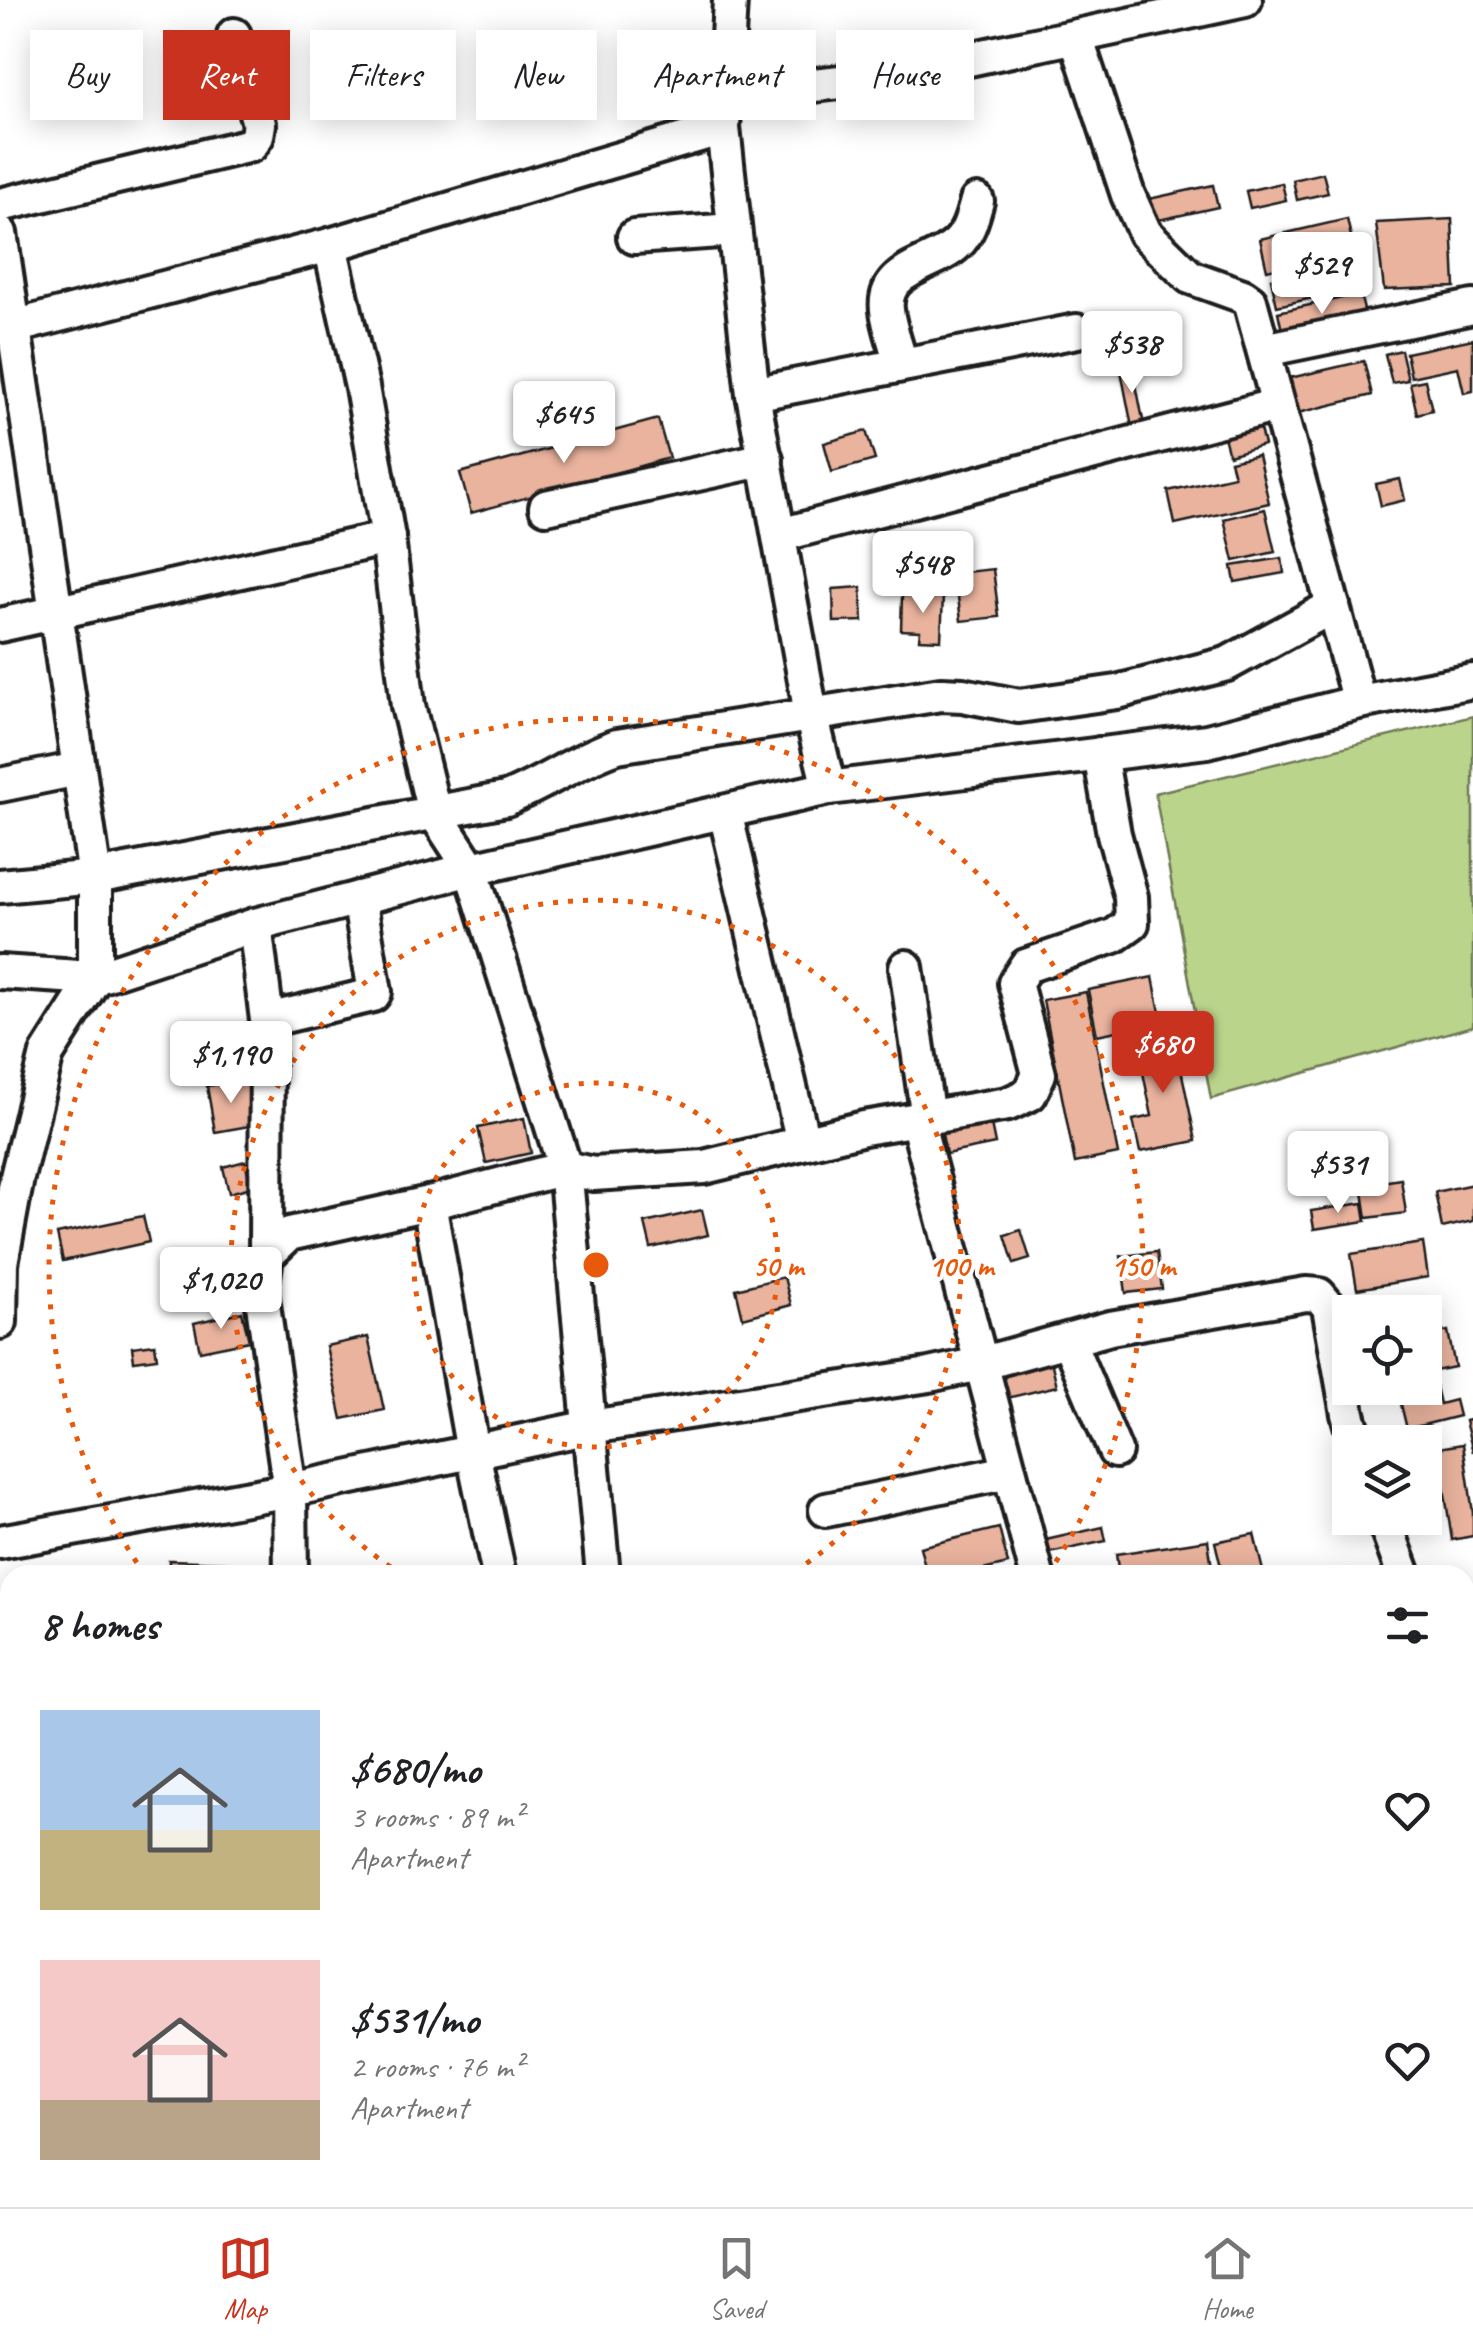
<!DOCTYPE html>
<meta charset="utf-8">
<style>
:root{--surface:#fff;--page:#f2f2f2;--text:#202124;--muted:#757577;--line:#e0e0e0;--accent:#c8321e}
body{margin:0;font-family:Caveat,sans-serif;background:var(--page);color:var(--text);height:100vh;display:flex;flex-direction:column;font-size:38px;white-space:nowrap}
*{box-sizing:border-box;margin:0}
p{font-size:32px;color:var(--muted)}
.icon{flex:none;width:55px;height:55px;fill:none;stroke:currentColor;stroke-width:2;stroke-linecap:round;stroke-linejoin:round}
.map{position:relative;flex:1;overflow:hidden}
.details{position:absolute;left:0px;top:1565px;width:1475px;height:642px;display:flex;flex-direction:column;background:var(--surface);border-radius:30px 30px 0 0;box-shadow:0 5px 25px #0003}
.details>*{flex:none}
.guide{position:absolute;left:30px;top:30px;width:1415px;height:90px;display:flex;gap:20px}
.fabs{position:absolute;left:1332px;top:1295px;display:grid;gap:20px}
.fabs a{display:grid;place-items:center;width:110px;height:110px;border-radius:0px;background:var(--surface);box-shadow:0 5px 25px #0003;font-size:50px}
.price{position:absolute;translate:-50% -85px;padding:0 22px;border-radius:10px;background:#fff;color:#222;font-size:32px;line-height:65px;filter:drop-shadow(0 2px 5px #0008)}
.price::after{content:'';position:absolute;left:50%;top:60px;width:30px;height:22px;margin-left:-15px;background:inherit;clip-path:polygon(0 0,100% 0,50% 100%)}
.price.active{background:var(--accent);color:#fff}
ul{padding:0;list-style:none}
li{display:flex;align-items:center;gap:30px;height:250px;padding:0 40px}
li span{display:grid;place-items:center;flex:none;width:280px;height:200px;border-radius:0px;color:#555}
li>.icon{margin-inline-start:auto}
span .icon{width:120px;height:120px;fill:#fffc;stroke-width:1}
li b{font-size:42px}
h2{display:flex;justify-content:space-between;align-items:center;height:120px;padding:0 40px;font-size:42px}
.pill{padding:0 35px;border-radius:0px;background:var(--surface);box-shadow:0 5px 25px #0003;font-size:35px;line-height:90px}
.pill.active{background:var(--accent);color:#fff}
.dock{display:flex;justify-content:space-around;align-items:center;height:140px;border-top:2px solid var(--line);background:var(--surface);font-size:28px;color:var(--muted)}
.dock a{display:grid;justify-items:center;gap:5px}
.dock .active{color:var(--accent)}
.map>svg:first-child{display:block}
.built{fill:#f8e8e2}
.green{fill:#bbd48b;stroke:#6c7854;stroke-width:2.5}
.building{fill:#e9b39e;stroke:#1c1c1c;stroke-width:2.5}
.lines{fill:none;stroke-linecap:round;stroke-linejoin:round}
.minor-casing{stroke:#1c1c1c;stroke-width:40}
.minor{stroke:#fff;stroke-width:32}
.ring{fill:none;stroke:#e8590c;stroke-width:5;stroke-dasharray:5 10}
.centre{fill:#e8590c;stroke:#fff;stroke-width:5}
.ring-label{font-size:30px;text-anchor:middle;font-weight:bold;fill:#e8590c;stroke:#fff;stroke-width:8;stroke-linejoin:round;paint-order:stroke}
</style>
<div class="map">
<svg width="1473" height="2207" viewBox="0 0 1473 2207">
<rect width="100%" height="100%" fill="#fff"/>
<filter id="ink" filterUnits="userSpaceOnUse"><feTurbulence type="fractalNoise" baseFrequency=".01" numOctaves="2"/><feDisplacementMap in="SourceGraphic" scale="20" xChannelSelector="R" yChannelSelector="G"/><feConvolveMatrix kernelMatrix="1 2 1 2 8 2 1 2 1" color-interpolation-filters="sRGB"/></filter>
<g filter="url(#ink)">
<!-- built -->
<path class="built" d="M 232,2198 L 634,2198 L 635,2207 L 232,2207 Z"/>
<!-- green -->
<path class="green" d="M 1473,716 L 1473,1026 L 1211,1099 L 1155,793 Z"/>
<!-- building -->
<g class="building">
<path d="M 1323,173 L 1328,193 L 1297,200 L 1293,180 Z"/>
<path d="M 1282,183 L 1286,200 L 1250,208 L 1246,191 Z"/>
<path d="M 1213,185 L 1218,207 L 1145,223 L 1140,201 Z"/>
<path d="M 1347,219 L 1354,250 L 1267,270 L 1260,239 Z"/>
<path d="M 1452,219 L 1455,287 L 1384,290 L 1376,223 Z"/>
<path d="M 1356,260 L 1362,287 L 1277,306 L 1271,279 Z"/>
<path d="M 1360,294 L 1367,322 L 1284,340 L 1278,312 Z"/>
<path d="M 1473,339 L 1473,391 L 1464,393 L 1458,367 L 1411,377 L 1406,353 Z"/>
<path d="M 1401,350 L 1408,380 L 1392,383 L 1385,354 Z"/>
<path d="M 1364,361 L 1372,395 L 1298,413 L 1290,378 Z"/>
<path d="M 1132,364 L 1144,425 L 1132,427 L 1120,366 Z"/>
<path d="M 1425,380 L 1432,410 L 1417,414 L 1410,383 Z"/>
<path d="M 1257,417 L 1264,445 L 1229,455 L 1221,426 Z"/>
<path d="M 658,419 L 669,458 L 471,513 L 460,473 Z"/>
<path d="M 866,431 L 875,460 L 832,472 L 824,443 Z"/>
<path d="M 1258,455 L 1269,503 L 1175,524 L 1168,491 L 1234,476 L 1230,461 Z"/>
<path d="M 1400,479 L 1405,500 L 1381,506 L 1376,484 Z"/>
<path d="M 1265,509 L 1275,552 L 1234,561 L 1224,519 Z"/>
<path d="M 936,532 L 939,556 L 900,561 L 896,537 Z"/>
<path d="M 1282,558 L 1284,573 L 1235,582 L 1232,566 Z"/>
<path d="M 993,569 L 999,617 L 961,621 L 955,573 Z"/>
<path d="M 861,587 L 863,621 L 834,622 L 833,589 Z"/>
<path d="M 902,595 L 943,596 L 941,640 L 919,639 L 920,631 L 901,630 Z"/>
<path d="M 1153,977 L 1162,1022 L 1097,1035 L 1088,990 Z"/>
<path d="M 1086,992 L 1118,1154 L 1075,1163 L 1043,1000 Z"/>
<path d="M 1173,1031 L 1196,1141 L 1140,1152 L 1133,1120 L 1152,1116 L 1136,1039 Z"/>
<path d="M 248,1080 L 255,1125 L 215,1132 L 207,1086 Z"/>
<path d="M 989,1115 L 995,1144 L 946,1154 L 940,1124 Z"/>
<path d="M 524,1118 L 531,1153 L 486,1163 L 478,1128 Z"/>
<path d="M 245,1161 L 251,1187 L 229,1193 L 223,1167 Z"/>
<path d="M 1401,1179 L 1406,1213 L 1367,1218 L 1362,1185 Z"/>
<path d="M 1473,1184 L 1473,1221 L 1442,1228 L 1435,1192 Z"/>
<path d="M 1363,1203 L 1366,1221 L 1314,1229 L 1311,1211 Z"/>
<path d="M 702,1210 L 708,1235 L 651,1248 L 645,1223 Z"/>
<path d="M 143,1216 L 149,1242 L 63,1261 L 57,1234 Z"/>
<path d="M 1021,1230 L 1030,1259 L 1014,1264 L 1005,1235 Z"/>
<path d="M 1423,1243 L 1428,1277 L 1357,1289 L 1351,1254 Z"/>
<path d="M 1157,1252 L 1162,1289 L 1126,1293 L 1121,1256 Z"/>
<path d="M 784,1277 L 791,1305 L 743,1318 L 736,1289 Z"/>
<path d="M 242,1312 L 249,1341 L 200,1351 L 194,1323 Z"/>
<path d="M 1448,1331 L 1455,1367 L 1425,1373 L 1425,1336 Z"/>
<path d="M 368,1337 L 384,1410 L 342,1419 L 326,1346 Z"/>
<path d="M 155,1344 L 157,1358 L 134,1361 L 132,1347 Z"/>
<path d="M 1049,1352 L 1057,1386 L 1003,1399 L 995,1366 Z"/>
<path d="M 1436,1386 L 1440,1404 L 1455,1400 L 1459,1416 L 1407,1429 L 1399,1396 Z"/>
<path d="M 1473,1419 L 1473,1452 L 1465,1421 Z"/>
<path d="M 1463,1444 L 1473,1513 L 1473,1536 L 1452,1540 L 1438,1448 Z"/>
<path d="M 1103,1527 L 1106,1541 L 1040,1555 L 1037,1542 Z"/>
<path d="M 999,1528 L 1008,1564 L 962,1575 L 927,1575 L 920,1547 Z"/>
<path d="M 1254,1534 L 1264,1575 L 1223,1575 L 1215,1542 Z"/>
<path d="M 1208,1540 L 1213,1575 L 1119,1575 L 1116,1554 Z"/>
<path d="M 169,1560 L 225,1562 L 224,1575 L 168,1575 Z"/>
<path d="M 1473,2189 L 1473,2207 L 1414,2207 L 1411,2200 L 1424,2198 L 1465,2198 L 1465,2190 Z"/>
<path d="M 48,2198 L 70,2198 L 86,2204 L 85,2207 L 44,2207 Z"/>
<path d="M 246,2198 L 270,2198 L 269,2207 L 246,2207 Z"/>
<path d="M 900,2198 L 957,2198 L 958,2207 L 904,2207 L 901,2205 Z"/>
<path d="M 1291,2198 L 1385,2198 L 1385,2207 L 1290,2207 Z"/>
</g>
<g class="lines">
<!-- minor casing -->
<g class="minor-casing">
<g id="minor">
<path d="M 730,0 L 723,128 L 753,394 L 811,714 L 829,788"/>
<path d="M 1076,37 L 1128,195 L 1145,233 L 1190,277 L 1243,296 L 1250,301 L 1359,702"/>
<path d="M 725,87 L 814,85 L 885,77 L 1245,0"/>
<path d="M 0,205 L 251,145 L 257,136 L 259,124 L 234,35"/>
<path d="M 0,233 L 95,877 L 95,978 L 47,1054 L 17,1177 L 1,1263 L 0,1322"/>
<path d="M 634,237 L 734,230"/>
<path d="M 330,245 L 362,387 L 388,538 L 408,706 L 434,812 L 471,869 L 565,1168 L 603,1575"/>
<path d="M 13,327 L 330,245 L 723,128"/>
<path d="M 1264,350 L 1473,307"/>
<path d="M 901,365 C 897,347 889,328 887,310 C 882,268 934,266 957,244 C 969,233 973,215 977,201"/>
<path d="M 753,394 L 1077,331"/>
<path d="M 546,507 L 766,459"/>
<path d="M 780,535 L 1278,405"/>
<path d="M 0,625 L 388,538"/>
<path d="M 0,785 L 78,769"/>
<path d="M 725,812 L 803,1142"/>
<path d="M 0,886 L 95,877 L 506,799 C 544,784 578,759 617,746 L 941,694 L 963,695 L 1019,706 L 1117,692 L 1227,664 L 1333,606"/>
<path d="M 255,925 L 267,1020 L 266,1256"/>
<path d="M 906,967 L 928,1118"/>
<path d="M 0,972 L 95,978 L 255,925 L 471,869 L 829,788 L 1207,741 L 1359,702 L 1473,681"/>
<path d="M 267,1020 L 373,995 L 375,992 L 359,898"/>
<path d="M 917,1120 L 1037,1575"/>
<path d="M 429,1203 L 473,1452 L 499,1575"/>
<path d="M 1068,1340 L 1115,1451"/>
<path d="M 826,1510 L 1009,1472"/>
<path d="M 1383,1518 L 1404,1575"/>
<path d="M 0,1542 L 290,1490 L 590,1427 L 929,1375 L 980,1364 L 1110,1328 L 1306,1294 L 1319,1295 L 1329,1307 L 1348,1414 L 1356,1442"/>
<path d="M 291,1575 L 290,1490 L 261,1291 L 266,1256 L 289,1234 L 429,1203 L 565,1168 L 593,1174 L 704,1167 L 864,1128 L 1008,1104 L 1030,1094 L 1039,1074 L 1015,983 L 1026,966 L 1114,936 L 1132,923 L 1131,897 L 1114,834 L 1100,754"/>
<path d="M 1465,1717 L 1473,1716"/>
<path d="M 1465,1767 L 1473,1768"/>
<path d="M 1465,2079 L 1473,2077"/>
<path d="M 384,2198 L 388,2207"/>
<path d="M 1240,2198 L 1247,2207"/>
<path d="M 1399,2198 L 1399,2207"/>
<path d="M 483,2207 L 505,2198"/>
<path d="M 1176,2207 L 1195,2198"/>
</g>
</g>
<!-- minor -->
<use href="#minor" class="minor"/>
</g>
</g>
<!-- distance rings -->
<g class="ring">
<circle cx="596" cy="1265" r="182"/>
<path d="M403 1575A365 365 0 1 1 789 1575"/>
<path d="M145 1575A547 547 0 1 1 1047 1575"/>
</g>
<circle cx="596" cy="1265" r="15" class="centre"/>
<g class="ring-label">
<text x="778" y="1276">50 m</text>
<text x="961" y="1276">100 m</text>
<text x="1143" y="1276">150 m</text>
</g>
</svg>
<div class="fabs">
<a><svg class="icon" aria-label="locate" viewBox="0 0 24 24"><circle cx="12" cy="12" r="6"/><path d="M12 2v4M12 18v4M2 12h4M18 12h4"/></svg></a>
<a><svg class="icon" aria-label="layers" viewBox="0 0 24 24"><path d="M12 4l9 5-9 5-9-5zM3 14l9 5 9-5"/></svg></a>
</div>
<b class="price" style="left:1322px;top:317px">$529</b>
<b class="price" style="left:1132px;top:396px">$538</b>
<b class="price" style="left:564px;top:466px">$645</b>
<b class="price" style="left:923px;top:616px">$548</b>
<b class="price active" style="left:1163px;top:1096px">$680</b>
<b class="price" style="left:231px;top:1106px">$1,190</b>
<b class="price" style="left:1338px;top:1216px">$531</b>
<b class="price" style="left:221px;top:1332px">$1,020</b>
<div class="guide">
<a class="pill">Buy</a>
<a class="pill active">Rent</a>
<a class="pill">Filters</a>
<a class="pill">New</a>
<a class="pill">Apartment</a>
<a class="pill">House</a>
</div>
<section class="details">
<h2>8 homes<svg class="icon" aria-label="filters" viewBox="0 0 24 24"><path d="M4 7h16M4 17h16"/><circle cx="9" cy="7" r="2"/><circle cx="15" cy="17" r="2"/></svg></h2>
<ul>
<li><span style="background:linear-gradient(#a9c7e8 60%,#c2b280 0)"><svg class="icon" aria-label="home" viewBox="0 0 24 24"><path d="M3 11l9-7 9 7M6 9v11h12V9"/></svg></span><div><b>$680/mo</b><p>3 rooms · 89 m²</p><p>Apartment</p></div><svg class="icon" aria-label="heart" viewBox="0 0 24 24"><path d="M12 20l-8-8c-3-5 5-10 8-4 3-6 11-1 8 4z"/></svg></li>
<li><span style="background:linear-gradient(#f6c9c9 70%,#b9a48a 0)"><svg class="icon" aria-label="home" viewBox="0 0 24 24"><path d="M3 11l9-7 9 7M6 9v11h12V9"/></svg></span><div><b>$531/mo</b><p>2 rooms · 76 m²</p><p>Apartment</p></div><svg class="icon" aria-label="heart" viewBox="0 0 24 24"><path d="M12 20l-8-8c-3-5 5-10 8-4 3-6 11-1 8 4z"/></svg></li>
</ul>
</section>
</div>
<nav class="dock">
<a class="active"><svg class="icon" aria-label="map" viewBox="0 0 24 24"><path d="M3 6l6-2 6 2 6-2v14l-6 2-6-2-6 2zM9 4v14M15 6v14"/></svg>Map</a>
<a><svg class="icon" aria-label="saved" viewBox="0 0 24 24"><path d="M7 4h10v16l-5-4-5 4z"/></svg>Saved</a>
<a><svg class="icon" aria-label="home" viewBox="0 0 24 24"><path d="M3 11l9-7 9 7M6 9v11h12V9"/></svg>Home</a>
</nav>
